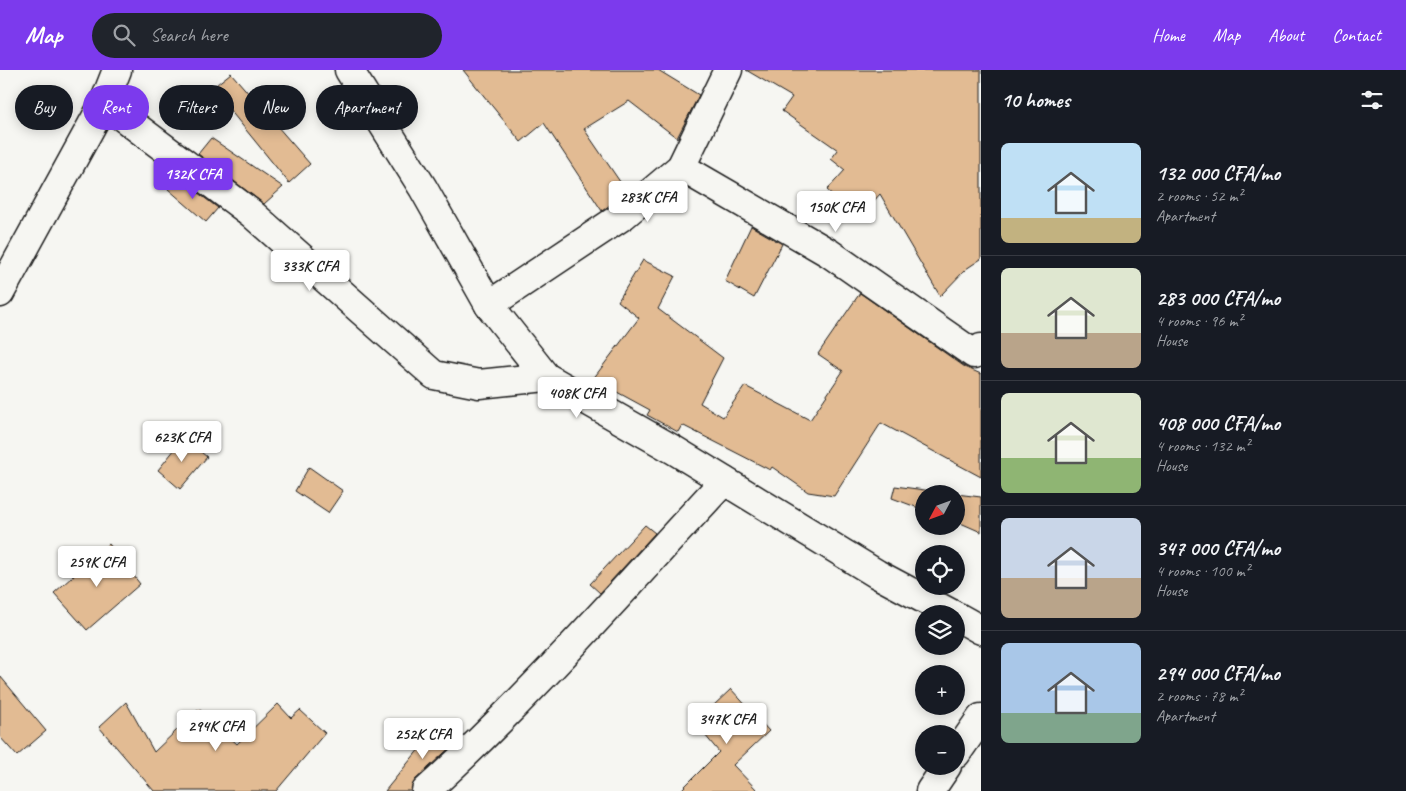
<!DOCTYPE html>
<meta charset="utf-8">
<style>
:root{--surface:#171b24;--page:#20242c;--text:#f1f3f6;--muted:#9ea1a6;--line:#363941;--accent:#7c3aed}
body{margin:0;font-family:Caveat,sans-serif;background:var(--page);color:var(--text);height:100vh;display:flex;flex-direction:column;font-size:19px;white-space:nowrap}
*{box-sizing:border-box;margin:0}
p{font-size:16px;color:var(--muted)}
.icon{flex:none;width:28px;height:28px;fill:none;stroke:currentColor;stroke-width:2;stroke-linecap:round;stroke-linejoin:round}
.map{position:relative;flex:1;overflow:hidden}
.sheet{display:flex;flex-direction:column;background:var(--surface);width:425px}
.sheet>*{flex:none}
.hud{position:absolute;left:15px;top:15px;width:475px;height:45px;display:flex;gap:10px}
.needle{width:32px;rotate:229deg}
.controls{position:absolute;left:915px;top:415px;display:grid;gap:10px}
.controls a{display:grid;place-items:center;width:50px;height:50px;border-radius:50%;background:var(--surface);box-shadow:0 2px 12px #0003;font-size:25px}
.price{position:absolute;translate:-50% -42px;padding:0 11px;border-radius:5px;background:#fff;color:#222;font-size:16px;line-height:32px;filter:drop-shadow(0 1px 2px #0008)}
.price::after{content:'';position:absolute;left:50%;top:30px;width:15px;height:11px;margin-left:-8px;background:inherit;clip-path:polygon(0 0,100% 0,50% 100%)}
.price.active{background:var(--accent);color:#fff}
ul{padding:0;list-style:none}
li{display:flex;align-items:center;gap:15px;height:125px;padding:0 20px}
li+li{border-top:1px solid var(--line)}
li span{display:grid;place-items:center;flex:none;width:140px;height:100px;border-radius:8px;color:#555}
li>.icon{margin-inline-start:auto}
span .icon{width:60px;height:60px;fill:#fffc;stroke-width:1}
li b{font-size:21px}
h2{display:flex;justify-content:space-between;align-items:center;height:60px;padding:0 20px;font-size:21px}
.tag{padding:0 18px;border-radius:22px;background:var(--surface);box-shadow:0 2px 12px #0003;font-size:18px;line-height:45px}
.tag.active{background:var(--accent);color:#fff}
header{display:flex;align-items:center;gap:30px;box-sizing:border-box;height:70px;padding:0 25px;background:var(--accent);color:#fff}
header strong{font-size:24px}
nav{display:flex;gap:28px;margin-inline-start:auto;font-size:18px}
.search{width:350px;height:45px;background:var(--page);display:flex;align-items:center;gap:12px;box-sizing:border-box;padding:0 18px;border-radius:28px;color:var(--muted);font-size:19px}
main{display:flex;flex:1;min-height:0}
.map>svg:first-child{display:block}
.building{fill:#e2bb93;stroke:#1c1c1c}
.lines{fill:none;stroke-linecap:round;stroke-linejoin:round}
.minor-casing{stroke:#1c1c1c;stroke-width:31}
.minor{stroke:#f6f6f2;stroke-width:28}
</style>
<header>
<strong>Map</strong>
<div class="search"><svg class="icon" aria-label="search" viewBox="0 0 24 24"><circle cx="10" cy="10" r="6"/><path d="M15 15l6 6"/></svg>Search here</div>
<nav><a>Home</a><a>Map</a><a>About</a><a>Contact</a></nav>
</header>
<main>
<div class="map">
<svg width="981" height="721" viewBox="0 0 981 721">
<rect width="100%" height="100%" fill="#f6f6f2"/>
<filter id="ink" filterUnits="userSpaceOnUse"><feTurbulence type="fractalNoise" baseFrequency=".02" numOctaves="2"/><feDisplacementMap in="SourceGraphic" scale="10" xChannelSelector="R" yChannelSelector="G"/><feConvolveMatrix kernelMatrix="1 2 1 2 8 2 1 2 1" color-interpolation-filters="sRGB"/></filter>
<g filter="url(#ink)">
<!-- building -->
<g class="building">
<path d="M 463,0 L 658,0 L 699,25 L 677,68 L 629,31 L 584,59 L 627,122 L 602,141 L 544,53 L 521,72 Z"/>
<path d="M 746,0 L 981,0 L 981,189 L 966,199 L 940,226 L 880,124 L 859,148 L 827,120 L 845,100 L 831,89 L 838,80 L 782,41 L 792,27 Z"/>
<path d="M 231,3 L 310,94 L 289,113 L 212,18 Z"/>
<path d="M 211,68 L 283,117 L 264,134 L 198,84 Z"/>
<path d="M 177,107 L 218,138 L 206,152 L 168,119 Z"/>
<path d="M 751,156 L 782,174 L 754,228 L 725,211 Z"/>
<path d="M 643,190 L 675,206 L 658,239 L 723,288 L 700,333 L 723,347 L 745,316 L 810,350 L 843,301 L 818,284 L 860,223 L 965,297 L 981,304 L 981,407 L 881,353 L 834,426 L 808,422 L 772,397 L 770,400 L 682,355 L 678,362 L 647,345 L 650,340 L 593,309 L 639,248 L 618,231 Z"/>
<path d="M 184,368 L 207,387 L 180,419 L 158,400 Z"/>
<path d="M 309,397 L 343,421 L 328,443 L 295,421 Z"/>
<path d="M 895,416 L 954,424 L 924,424 L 924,440 L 892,428 Z"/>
<path d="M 956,424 L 981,427 L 981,462 L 956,451 Z"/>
<path d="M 645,455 L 655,463 L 600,523 L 590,514 Z"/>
<path d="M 109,474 L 140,514 L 87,560 L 54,523 Z"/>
<path d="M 0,606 L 46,661 L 17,686 L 0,667 Z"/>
<path d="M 731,619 L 769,661 L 733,695 L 758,721 L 680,721 L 719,682 L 695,653 Z"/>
<path d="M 126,632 L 154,682 L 199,639 L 237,674 L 278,634 L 291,648 L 300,640 L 325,663 L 276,721 L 154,721 L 99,657 Z"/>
<path d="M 438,656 L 457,671 L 415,710 L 411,721 L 385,721 Z"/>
</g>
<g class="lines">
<!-- minor casing -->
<g class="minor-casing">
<g id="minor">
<path d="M 349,0 L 423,118 L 489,235 L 546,307 L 674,380 L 877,504 L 952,544"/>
<path d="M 104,33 L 251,143 L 434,305 L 479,314 L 546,307"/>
<path d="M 681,97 L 829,183 L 974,284 L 981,278"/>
<path d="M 0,223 L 104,33 L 117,0"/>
<path d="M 489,235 L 624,145 L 681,97 L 728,0"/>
<path d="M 956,546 L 981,560"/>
<path d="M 956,684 L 981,648"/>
<path d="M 426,721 C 532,625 626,516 724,411"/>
<path d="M 930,721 L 947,696"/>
</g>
</g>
<!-- minor -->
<use href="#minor" class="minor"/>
</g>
</g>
</svg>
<div class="controls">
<a><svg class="needle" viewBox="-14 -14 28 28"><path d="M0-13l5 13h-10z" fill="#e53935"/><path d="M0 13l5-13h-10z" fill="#9ea1a6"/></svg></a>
<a><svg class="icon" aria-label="locate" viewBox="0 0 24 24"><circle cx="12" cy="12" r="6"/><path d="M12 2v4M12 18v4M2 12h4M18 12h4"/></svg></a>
<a><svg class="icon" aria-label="layers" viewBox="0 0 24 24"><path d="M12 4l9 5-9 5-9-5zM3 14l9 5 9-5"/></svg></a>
<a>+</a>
<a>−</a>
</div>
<b class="price active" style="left:193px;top:130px">132K CFA</b>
<b class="price" style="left:648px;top:153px">283K CFA</b>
<b class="price" style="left:836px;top:163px">150K CFA</b>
<b class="price" style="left:310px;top:222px">333K CFA</b>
<b class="price" style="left:577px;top:349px">408K CFA</b>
<b class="price" style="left:182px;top:393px">623K CFA</b>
<b class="price" style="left:97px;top:518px">259K CFA</b>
<b class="price" style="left:727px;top:675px">347K CFA</b>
<b class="price" style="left:216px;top:682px">294K CFA</b>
<b class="price" style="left:423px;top:690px">252K CFA</b>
<div class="hud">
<a class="tag">Buy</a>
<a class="tag active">Rent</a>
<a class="tag">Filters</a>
<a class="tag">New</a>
<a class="tag">Apartment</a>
</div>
</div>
<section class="sheet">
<h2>10 homes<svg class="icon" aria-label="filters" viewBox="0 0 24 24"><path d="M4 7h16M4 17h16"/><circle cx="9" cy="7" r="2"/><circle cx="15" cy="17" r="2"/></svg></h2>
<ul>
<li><span style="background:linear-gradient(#bfe0f5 75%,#c2b280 0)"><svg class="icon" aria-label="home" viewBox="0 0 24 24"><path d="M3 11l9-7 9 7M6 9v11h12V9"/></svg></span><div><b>132 000 CFA/mo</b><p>2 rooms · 52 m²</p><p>Apartment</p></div></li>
<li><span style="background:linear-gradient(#dfe7d0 65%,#b9a48a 0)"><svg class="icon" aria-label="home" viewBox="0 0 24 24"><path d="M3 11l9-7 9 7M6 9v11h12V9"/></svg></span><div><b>283 000 CFA/mo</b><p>4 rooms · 96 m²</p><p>House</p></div></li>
<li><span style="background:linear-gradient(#dfe7d0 65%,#8fb573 0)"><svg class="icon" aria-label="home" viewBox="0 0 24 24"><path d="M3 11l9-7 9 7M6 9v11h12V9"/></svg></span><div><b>408 000 CFA/mo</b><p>4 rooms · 132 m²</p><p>House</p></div></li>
<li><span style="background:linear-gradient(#c9d6e8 60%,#b9a48a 0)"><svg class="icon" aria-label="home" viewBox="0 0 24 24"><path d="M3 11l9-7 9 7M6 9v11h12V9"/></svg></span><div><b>347 000 CFA/mo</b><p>4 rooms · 100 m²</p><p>House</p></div></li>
<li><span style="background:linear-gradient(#a9c7e8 70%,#7fa58c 0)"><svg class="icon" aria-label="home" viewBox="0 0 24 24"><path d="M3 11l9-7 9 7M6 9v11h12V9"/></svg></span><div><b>294 000 CFA/mo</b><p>2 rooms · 78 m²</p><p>Apartment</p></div></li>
</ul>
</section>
</main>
